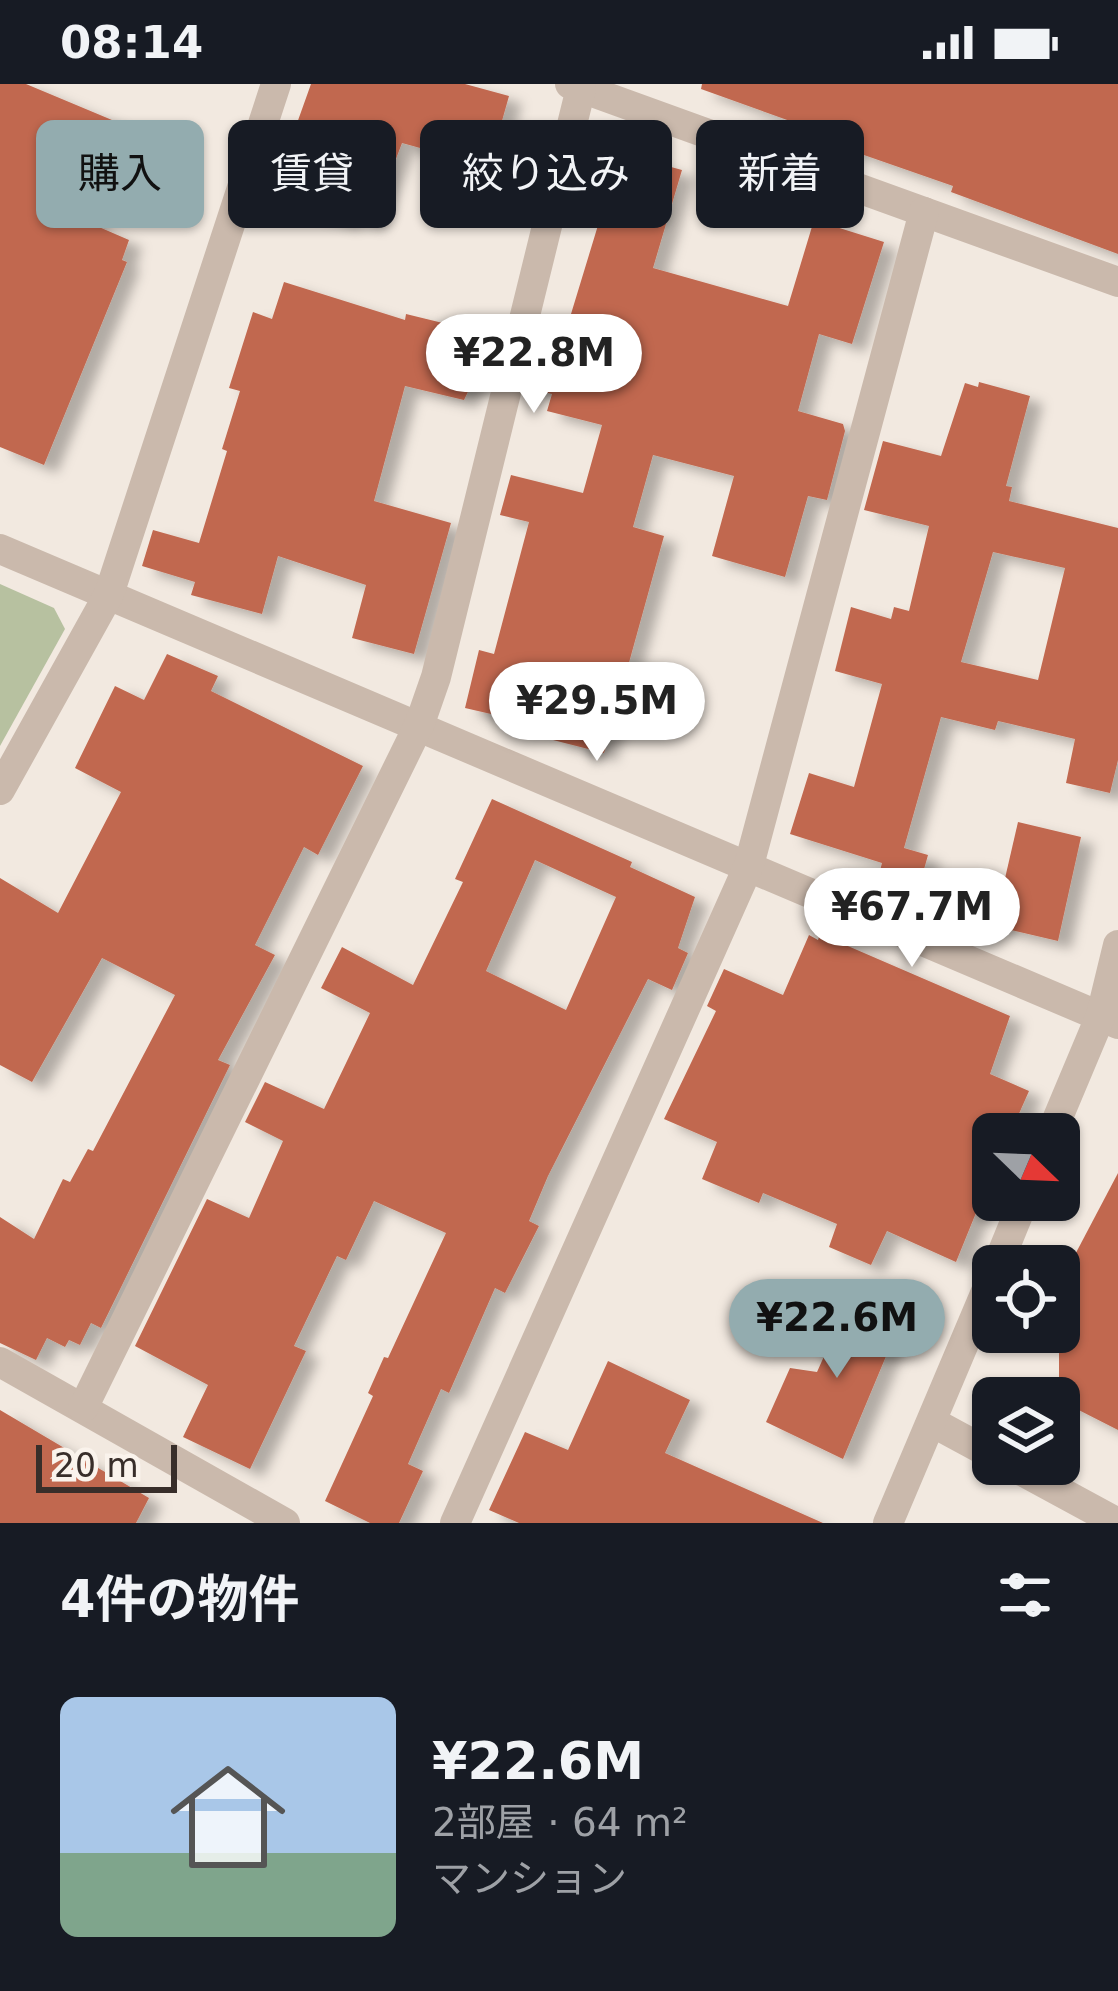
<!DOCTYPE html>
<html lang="ja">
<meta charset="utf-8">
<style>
:root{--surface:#171b24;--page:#242831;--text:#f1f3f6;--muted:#9ea1a6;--line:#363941;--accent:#93acaf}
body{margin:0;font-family:"DejaVu Sans","Noto Sans JP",sans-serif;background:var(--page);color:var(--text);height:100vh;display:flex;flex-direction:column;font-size:45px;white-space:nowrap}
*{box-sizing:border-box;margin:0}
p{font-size:39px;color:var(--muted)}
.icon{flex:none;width:66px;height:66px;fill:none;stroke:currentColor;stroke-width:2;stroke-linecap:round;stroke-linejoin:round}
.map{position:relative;height:1439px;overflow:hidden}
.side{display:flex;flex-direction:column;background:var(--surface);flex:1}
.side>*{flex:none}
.hud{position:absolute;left:36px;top:36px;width:1047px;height:108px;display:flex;gap:24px}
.needle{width:78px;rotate:113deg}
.buttons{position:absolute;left:972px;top:1029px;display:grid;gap:24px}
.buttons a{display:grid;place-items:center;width:108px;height:108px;border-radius:18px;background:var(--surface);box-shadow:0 3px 9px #0004;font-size:60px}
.scale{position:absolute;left:36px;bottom:30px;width:141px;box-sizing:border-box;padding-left:12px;border:6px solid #382e2a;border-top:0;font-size:33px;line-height:42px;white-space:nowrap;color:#382e2a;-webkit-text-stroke:9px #faf3ec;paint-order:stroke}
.price{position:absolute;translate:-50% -102px;padding:0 27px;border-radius:42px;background:#fff;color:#222;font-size:39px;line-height:78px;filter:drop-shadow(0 3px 6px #0008)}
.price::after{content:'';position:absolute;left:50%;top:72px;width:36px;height:27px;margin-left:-18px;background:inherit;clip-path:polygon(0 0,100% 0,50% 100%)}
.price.current{background:var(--accent);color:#111}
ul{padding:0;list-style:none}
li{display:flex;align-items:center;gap:36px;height:300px;padding:0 60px}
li+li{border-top:3px solid var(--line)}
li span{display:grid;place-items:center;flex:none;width:336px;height:240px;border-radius:18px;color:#555}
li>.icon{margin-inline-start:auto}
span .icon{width:144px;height:144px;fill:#fffc;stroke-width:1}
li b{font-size:51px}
h2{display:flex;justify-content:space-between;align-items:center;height:144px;padding:0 60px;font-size:51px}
.tag{padding:0 42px;border-radius:18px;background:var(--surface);box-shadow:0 3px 9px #0004;font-size:42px;line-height:108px}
.tag.current{background:var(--accent);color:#111}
.status{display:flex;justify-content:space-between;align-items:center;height:84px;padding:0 60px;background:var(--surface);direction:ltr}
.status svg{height:33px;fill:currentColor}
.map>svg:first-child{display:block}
.green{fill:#b7c1a0}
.building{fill:#c1684f;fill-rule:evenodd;filter:url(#shadow)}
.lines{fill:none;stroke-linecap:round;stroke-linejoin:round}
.street{stroke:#cab9ac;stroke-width:30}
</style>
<div class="status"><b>08:14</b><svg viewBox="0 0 49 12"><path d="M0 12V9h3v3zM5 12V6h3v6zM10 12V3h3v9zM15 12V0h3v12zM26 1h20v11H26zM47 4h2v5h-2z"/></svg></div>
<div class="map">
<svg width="1118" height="1439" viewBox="0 0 1118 1439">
<defs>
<filter id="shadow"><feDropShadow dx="13" dy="8" stdDeviation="6" flood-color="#0004"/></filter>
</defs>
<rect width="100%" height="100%" fill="#f2e9e0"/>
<!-- green -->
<path class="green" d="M 0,500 L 54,524 L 65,545 L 0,662 Z"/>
<!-- building -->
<g class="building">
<path d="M 0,0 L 26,0 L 112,36 L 75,123 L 95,132 L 92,140 L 129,156 L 122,176 L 127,178 L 44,381 L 0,363 Z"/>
<path d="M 311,0 L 465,0 L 509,12 L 489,83 L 402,59 L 372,138 L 349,130 L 346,138 L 271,112 Z"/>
<path d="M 702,0 L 1118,0 L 1118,170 L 951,108 L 953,102 L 841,63 L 843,56 L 701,5 Z"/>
<path d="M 620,69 L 682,86 L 653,184 L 788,222 L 814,136 L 884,158 L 852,260 L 819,250 L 798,327 L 843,340 L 845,347 L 827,416 L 808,412 L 785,493 L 712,472 L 734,392 L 653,371 L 633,443 L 664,452 L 604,669 L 553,656 L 556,645 L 465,624 L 479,566 L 494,570 L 529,438 L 500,431 L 511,391 L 583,409 L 602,341 L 547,327 L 552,310 L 527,304 L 538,262 L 544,264 L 548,249 L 564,253 Z"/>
<path d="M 284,198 L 405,236 L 406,230 L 500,253 L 489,294 L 476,291 L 464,316 L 405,302 L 374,417 L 451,439 L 414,570 L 352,554 L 366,501 L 278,472 L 262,530 L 191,511 L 195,498 L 142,482 L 153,446 L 199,459 L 227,367 L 222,365 L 240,307 L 229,304 L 253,228 L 272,235 Z"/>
<path d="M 979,298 L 1030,312 L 1006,402 L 1012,403 L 1009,417 L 1118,444 L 1118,676 L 1110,709 L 1066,699 L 1075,655 L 998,637 L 995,646 L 941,633 L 904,764 L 928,771 L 916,814 L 876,802 L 882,779 L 790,750 L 809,689 L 854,703 L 882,600 L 835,587 L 851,523 L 891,535 L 894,523 L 909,527 L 929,442 L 864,426 L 883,357 L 941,372 L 965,299 L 978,303 ZM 993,468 L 1065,484 L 1038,596 L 961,578 Z"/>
<path d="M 167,570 L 218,592 L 211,607 L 363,682 L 318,771 L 304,763 L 255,861 L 275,871 L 218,976 L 230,981 L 101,1244 L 91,1239 L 80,1261 L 69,1256 L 65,1263 L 47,1254 L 36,1276 L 0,1259 L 0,1133 L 34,1155 L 63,1095 L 70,1098 L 88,1065 L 93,1067 L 175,911 L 102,874 L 32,998 L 0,981 L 0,794 L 58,829 L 121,708 L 75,684 L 115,602 L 144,616 Z"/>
<path d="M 492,715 L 632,778 L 630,783 L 695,813 L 678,864 L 688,869 L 672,906 L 648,895 L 548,1092 L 529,1137 L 539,1142 L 505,1209 L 495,1204 L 449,1309 L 441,1305 L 408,1380 L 423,1387 L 399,1439 L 370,1439 L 325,1417 L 373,1312 L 368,1309 L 384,1273 L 388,1274 L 446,1149 L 374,1117 L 346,1176 L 337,1172 L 294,1262 L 306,1267 L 250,1385 L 183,1353 L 208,1301 L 135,1262 L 207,1115 L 249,1134 L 283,1057 L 245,1038 L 265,998 L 324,1025 L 370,929 L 321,904 L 342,863 L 413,901 L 463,798 L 455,795 ZM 535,776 L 616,813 L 566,926 L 486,887 Z"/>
<path d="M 1018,738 L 1081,753 L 1058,857 L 994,842 Z"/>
<path d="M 820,850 L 1010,932 L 990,990 L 1029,1007 L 1010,1050 L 993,1050 L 993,1087 L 956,1178 L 887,1147 L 871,1181 L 829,1163 L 837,1140 L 763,1109 L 759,1119 L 702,1095 L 717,1058 L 664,1035 L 716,927 L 707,922 L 724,885 L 783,911 L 809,851 L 818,856 Z"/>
<path d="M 1118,1089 L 1118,1346 L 1059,1316 L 1059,1201 Z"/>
<path d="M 851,1212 L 902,1234 L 843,1375 L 766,1338 L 790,1284 L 817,1288 Z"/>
<path d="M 608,1277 L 690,1316 L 665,1369 L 823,1439 L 519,1439 L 489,1426 L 525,1348 L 568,1366 Z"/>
<path d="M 0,1326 L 149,1414 L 136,1439 L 0,1439 Z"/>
</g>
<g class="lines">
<!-- street -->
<g class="street">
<path d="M 570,0 L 1118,198"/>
<path d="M 0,465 L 1118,940"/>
<path d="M 0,706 L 109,510 L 276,0"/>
<path d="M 1051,1050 L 1101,931 L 1118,861"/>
<path d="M 997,1182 L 1024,1116"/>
<path d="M 0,1278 L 285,1439"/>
<path d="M 83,1324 L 420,639 L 436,593 L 581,4"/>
<path d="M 932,1338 L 993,1371"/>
<path d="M 1009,1380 L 1118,1439"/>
<path d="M 455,1439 L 749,781 L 924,128"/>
<path d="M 888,1439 L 993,1191"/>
</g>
</g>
</svg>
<div class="buttons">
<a><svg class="needle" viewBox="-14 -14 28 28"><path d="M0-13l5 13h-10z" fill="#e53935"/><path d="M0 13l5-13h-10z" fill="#9ea1a6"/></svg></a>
<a><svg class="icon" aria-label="locate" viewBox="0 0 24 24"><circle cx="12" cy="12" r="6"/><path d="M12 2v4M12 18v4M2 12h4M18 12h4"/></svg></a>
<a><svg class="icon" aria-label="layers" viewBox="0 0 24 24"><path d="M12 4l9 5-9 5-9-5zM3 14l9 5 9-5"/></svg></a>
</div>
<div class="scale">20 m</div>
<b class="price" style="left:534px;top:332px">¥22.8M</b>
<b class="price" style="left:597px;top:680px">¥29.5M</b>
<b class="price" style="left:912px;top:886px">¥67.7M</b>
<b class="price current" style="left:837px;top:1297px">¥22.6M</b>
<div class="hud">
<a class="tag current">購入</a>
<a class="tag">賃貸</a>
<a class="tag">絞り込み</a>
<a class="tag">新着</a>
</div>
</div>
<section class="side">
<h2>4件の物件<svg class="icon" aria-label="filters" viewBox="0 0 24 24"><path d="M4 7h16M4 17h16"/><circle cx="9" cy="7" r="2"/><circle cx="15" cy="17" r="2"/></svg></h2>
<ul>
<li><span style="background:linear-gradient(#a9c7e8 65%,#7fa58c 0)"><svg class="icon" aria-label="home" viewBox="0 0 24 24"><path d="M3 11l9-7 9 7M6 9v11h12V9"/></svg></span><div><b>¥22.6M</b><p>2部屋 · 64 m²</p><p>マンション</p></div></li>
</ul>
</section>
